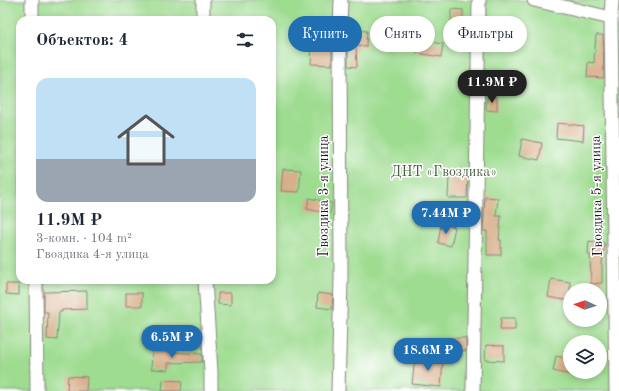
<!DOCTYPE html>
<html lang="ru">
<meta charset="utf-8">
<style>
:root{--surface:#fff;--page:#f6f6f7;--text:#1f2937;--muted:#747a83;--accent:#1f6fb2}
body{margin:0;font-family:"Old Standard TT",serif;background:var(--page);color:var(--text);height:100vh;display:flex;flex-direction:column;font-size:15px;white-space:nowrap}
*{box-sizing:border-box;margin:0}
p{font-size:13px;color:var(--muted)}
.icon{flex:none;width:22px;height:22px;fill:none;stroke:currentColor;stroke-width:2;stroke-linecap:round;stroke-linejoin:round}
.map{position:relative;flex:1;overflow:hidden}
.details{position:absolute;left:16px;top:16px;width:260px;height:268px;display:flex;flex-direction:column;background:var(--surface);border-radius:12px;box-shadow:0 2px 6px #0003}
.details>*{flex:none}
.hud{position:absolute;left:288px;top:16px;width:271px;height:36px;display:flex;gap:8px}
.needle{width:26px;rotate:274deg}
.tools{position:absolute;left:563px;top:283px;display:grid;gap:8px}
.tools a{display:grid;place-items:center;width:44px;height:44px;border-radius:50%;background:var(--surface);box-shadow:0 2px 6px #0003;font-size:20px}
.price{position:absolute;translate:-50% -34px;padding:0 9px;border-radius:14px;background:var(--accent);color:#fff;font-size:13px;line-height:26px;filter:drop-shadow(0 1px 2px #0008)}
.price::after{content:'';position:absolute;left:50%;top:24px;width:12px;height:9px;margin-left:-6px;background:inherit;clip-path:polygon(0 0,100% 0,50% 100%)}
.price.on{background:#222;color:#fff}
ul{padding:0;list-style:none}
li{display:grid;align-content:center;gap:8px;height:212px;padding:0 20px}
li span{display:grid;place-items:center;height:124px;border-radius:12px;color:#555}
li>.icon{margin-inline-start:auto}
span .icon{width:72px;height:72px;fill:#fffc;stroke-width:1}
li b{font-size:17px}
h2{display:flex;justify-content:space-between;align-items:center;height:48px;padding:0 20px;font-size:17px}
.pill{padding:0 14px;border-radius:18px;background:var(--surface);box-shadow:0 2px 6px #0003;font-size:14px;line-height:36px}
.pill.on{background:var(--accent);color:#fff}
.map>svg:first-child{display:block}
.green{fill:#9edc90;stroke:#5d7c56;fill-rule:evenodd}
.building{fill:#d9ae8a}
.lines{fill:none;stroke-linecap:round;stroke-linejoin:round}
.minor-casing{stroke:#88857c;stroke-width:15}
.minor{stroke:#fff;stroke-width:13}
.labels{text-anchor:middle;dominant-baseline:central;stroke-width:3;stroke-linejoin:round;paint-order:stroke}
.park-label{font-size:14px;fill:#4a5f45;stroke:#fff}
.street-label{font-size:14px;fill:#1c1c1c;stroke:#fff}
</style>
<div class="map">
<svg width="619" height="391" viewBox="0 0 619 391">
<rect width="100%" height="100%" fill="#fff"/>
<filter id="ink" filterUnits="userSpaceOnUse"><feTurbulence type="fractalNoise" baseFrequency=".025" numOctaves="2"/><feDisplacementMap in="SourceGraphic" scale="8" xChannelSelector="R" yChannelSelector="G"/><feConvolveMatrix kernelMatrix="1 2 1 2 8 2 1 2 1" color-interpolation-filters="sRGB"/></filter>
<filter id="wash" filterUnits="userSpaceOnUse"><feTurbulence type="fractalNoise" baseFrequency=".012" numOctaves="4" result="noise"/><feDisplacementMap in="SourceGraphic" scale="16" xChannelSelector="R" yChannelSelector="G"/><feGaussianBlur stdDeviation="0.9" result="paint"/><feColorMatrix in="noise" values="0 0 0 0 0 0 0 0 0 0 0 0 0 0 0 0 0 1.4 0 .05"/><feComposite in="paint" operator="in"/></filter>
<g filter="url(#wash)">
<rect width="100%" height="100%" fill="#f5eedd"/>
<!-- green -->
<path class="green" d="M 0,0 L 619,0 L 619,391 L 0,391 ZM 20,20 L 272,20 L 272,280 L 20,280 ZM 570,290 L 600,290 L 600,320 L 570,320 ZM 570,342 L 600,342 L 600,372 L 570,372 Z"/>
<g id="blocks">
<!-- building -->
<g class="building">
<path d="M 451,9 L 463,10 L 463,25 L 451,25 Z"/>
<path d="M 348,25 L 355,25 L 356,30 L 367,31 L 366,47 L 356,46 L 357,67 L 348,66 Z"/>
<path d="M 596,35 L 603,35 L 604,78 L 587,77 L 588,62 L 594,63 Z"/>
<path d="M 420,40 L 443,44 L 441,57 L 417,53 Z"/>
<path d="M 312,45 L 332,46 L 332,65 L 311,64 Z"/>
<path d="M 487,97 L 497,97 L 497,111 L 486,110 Z"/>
<path d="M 557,123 L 584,126 L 583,141 L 556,138 Z"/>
<path d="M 522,139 L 542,143 L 539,160 L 519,156 Z"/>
<path d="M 283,169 L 301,170 L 299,192 L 281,191 Z"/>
<path d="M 449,176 L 468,176 L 467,198 L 448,198 Z"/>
<path d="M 485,197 L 498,198 L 496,216 L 501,216 L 499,240 L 501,240 L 501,255 L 487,255 L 487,231 L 483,231 Z"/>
<path d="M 309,198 L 332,203 L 330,214 L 307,209 Z"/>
<path d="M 441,224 L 455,227 L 451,246 L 438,243 Z"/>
<path d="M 589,241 L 605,243 L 602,263 L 602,283 L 591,284 L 590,255 L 588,254 Z"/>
<path d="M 551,279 L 570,282 L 570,301 L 548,297 Z"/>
<path d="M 6,284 L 19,284 L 19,295 L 6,294 Z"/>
<path d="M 87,291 L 87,309 L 62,310 L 62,312 L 59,312 L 57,340 L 47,339 L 48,312 L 44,312 L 44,292 Z"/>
<rect x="126" y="293" width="16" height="13"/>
<path d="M 218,293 L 231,293 L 231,305 L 218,304 Z"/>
<path d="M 318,293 L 333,295 L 332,309 L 317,307 Z"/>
<path d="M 501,318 L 515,318 L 515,330 L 500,330 Z"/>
<path d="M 449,338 L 466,338 L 466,351 L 449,350 Z"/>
<path d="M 486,345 L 504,346 L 504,361 L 485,360 Z"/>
<path d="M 152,351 L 202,354 L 202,362 L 168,363 L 168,370 L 151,369 Z"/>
<path d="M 556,356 L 570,359 L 570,375 L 553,371 Z"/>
<path d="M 415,357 L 443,360 L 441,387 L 412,384 Z"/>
<path d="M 68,376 L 87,377 L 86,391 L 67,391 Z"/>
<path d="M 163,380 L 182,381 L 181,391 L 162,391 Z"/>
</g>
</g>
</g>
<g filter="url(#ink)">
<use href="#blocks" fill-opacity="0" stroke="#88857c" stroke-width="1"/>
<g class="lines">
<!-- minor casing -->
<g class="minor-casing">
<g id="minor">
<path d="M 32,0 L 32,20"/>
<path d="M 534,0 L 611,18"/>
<path d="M 612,0 L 611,18 L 616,391"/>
<path d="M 203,20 L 203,0"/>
<path d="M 36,280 L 37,391"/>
<path d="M 205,280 L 211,372 L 211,391"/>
<path d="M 338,391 L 341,279 L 340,28 L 341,0"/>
<path d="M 473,391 L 479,0"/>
</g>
</g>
<!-- minor -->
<use href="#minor" class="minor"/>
</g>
</g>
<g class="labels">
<!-- park labels -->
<g class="park-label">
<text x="444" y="172">ДНТ «Гвоздика»</text>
</g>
<!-- street labels -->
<g class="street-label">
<text transform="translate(324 196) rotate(-90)">Гвоздика 3-я улица</text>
<text transform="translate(597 196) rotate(-91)">Гвоздика 5-я улица</text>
</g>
</g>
</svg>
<div class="tools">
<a><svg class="needle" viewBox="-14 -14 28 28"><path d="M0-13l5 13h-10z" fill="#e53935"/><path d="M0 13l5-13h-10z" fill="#747a83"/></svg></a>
<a><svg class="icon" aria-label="layers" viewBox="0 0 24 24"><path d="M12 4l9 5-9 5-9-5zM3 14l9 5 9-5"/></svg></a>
</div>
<b class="price on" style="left:492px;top:104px">11.9M ₽</b>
<b class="price" style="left:446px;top:235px">7.44M ₽</b>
<b class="price" style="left:172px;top:359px">6.5M ₽</b>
<b class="price" style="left:428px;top:372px">18.6M ₽</b>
<div class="hud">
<a class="pill on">Купить</a>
<a class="pill">Снять</a>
<a class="pill">Фильтры</a>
</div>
<section class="details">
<h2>Объектов: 4<svg class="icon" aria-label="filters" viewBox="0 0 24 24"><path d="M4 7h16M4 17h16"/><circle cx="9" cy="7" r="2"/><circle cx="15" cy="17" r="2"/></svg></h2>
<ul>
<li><span style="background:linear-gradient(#bfe0f5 65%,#9aa5b1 0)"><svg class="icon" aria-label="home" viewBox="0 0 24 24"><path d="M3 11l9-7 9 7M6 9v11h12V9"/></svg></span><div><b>11.9M ₽</b><p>3-комн. · 104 m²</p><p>Гвоздика 4-я улица</p></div></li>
</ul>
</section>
</div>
